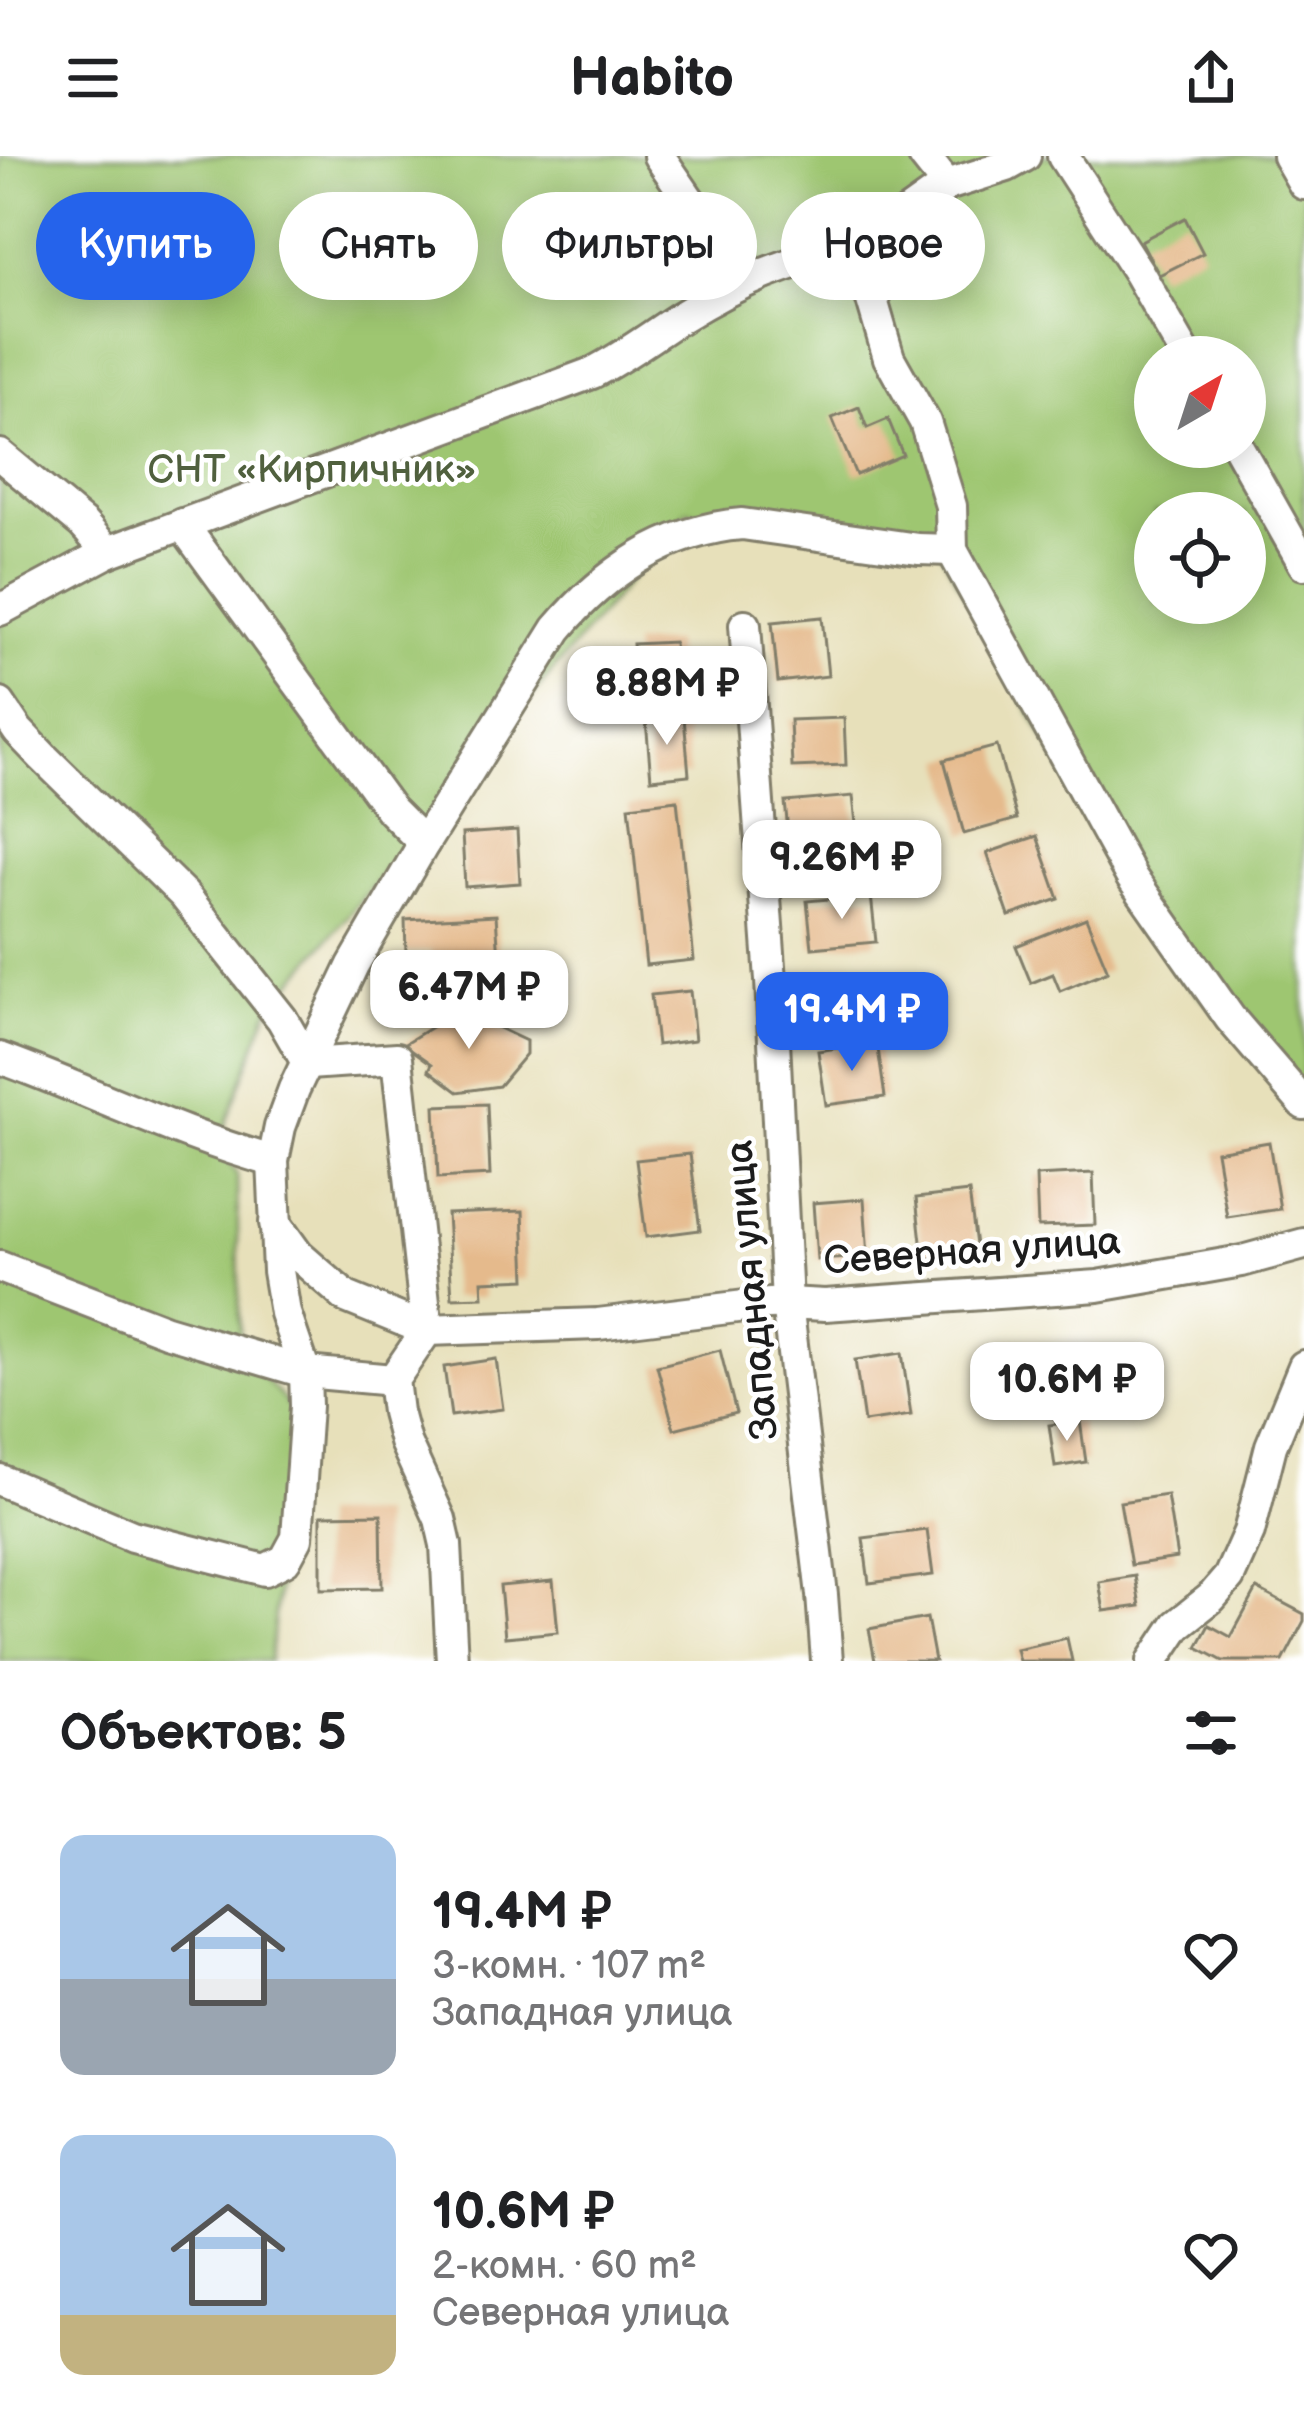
<!DOCTYPE html>
<html lang="ru">
<meta charset="utf-8">
<style>
:root{--surface:#fff;--page:#f2f2f2;--text:#202124;--muted:#757577;--accent:#2563eb}
body{margin:0;font-family:"Balsamiq Sans",sans-serif;background:var(--page);color:var(--text);height:100vh;display:flex;flex-direction:column;font-size:45px;white-space:nowrap}
*{box-sizing:border-box;margin:0}
p{font-size:39px;color:var(--muted)}
.icon{flex:none;width:66px;height:66px;fill:none;stroke:currentColor;stroke-width:2;stroke-linecap:round;stroke-linejoin:round}
.map{position:relative;height:1505px;overflow:hidden}
.sheet{display:flex;flex-direction:column;background:var(--surface);flex:1}
.sheet>*{flex:none}
.banner{position:absolute;left:36px;top:36px;width:1233px;height:108px;display:flex;gap:24px}
.needle{width:78px;rotate:39deg}
.fabs{position:absolute;left:1134px;top:180px;display:grid;gap:24px}
.fabs a{display:grid;place-items:center;width:132px;height:132px;border-radius:50%;background:var(--surface);box-shadow:0 6px 30px #0003;font-size:60px}
.price{position:absolute;translate:-50% -102px;padding:0 27px;border-radius:24px;background:#fff;color:#222;font-size:39px;line-height:78px;filter:drop-shadow(0 3px 6px #0008)}
.price::after{content:'';position:absolute;left:50%;top:72px;width:36px;height:27px;margin-left:-18px;background:inherit;clip-path:polygon(0 0,100% 0,50% 100%)}
.price.on{background:var(--accent);color:#fff}
ul{padding:0;list-style:none}
li{display:flex;align-items:center;gap:36px;height:300px;padding:0 60px}
li span{display:grid;place-items:center;flex:none;width:336px;height:240px;border-radius:24px;color:#555}
li>.icon{margin-inline-start:auto}
span .icon{width:144px;height:144px;fill:#fffc;stroke-width:1}
li b{font-size:51px}
h2{display:flex;justify-content:space-between;align-items:center;height:144px;padding:0 60px;font-size:51px}
.pill{padding:0 42px;border-radius:54px;background:var(--surface);box-shadow:0 6px 30px #0003;font-size:42px;line-height:108px}
.pill.on{background:var(--accent);color:#fff}
header{display:flex;justify-content:space-between;align-items:center;height:156px;padding:0 60px;background:var(--surface);font-size:54px;font-weight:600}
.map>svg:first-child{display:block}
.green{fill:#9ec671;stroke:#5d7146;stroke-width:3;fill-rule:evenodd}
.building{fill:#e5ba8c}
.lines{fill:none;stroke-linecap:round;stroke-linejoin:round}
.minor-casing{stroke:#827e6b;stroke-width:36}
.minor{stroke:#fff;stroke-width:30}
.labels{text-anchor:middle;dominant-baseline:central;stroke-width:9;stroke-linejoin:round;paint-order:stroke}
.park-label{font-size:39px;fill:#50603e;stroke:#fff}
.street-label{font-size:39px;fill:#1c1c1c;stroke:#fff}
</style>
<header><svg class="icon" aria-label="menu" viewBox="0 0 24 24"><path d="M4 6h16M4 12h16M4 18h16"/></svg>Habito<svg class="icon" aria-label="share" viewBox="0 0 24 24"><path d="M12 15V3M7 8l5-5 5 5M5 13v7h14v-7"/></svg></header>
<div class="map">
<svg width="1304" height="1505" viewBox="0 0 1304 1505">
<rect width="100%" height="100%" fill="#fff"/>
<filter id="ink" filterUnits="userSpaceOnUse"><feTurbulence type="fractalNoise" baseFrequency=".00833" numOctaves="2"/><feDisplacementMap in="SourceGraphic" scale="24" xChannelSelector="R" yChannelSelector="G"/><feConvolveMatrix kernelMatrix="1 2 1 2 8 2 1 2 1" color-interpolation-filters="sRGB"/></filter>
<filter id="wash" filterUnits="userSpaceOnUse"><feTurbulence type="fractalNoise" baseFrequency=".004" numOctaves="4" result="noise"/><feDisplacementMap in="SourceGraphic" scale="48" xChannelSelector="R" yChannelSelector="G"/><feGaussianBlur stdDeviation="2.7" result="paint"/><feColorMatrix in="noise" values="0 0 0 0 0 0 0 0 0 0 0 0 0 0 0 0 0 1.4 0 .05"/><feComposite in="paint" operator="in"/></filter>
<g filter="url(#wash)">
<rect width="100%" height="100%" fill="#e7e0ba"/>
<!-- green -->
<path class="green" d="M 0,0 L 1304,0 L 1304,944 L 1173,812 L 940,394 L 687,355 L 268,855 L 218,988 L 237,1019 L 240,1196 L 297,1258 L 270,1505 L 0,1505 ZM 1155,201 L 1245,201 L 1245,291 L 1155,291 ZM 1155,357 L 1245,357 L 1245,447 L 1155,447 Z"/>
<g id="blocks">
<!-- building -->
<g class="building">
<path d="M 1185,62 L 1203,97 L 1159,119 L 1141,85 Z"/>
<path d="M 859,251 L 867,272 L 888,263 L 903,299 L 856,319 L 832,262 Z"/>
<path d="M 822,461 L 828,520 L 778,526 L 772,466 Z"/>
<path d="M 674,486 L 678,547 L 637,549 L 633,488 Z"/>
<path d="M 684,561 L 689,619 L 651,623 L 646,564 Z"/>
<path d="M 844,562 L 846,609 L 792,611 L 790,564 Z"/>
<path d="M 997,590 L 1017,663 L 964,678 L 944,604 Z"/>
<path d="M 853,640 L 859,695 L 791,702 L 785,646 Z"/>
<path d="M 677,644 L 694,804 L 646,809 L 629,650 Z"/>
<path d="M 517,674 L 520,727 L 465,731 L 462,678 Z"/>
<path d="M 1037,680 L 1059,743 L 1009,760 L 987,697 Z"/>
<path d="M 871,739 L 876,786 L 812,792 L 807,745 Z"/>
<path d="M 496,759 L 500,817 L 465,819 L 466,844 L 434,846 L 431,795 L 406,797 L 405,764 Z"/>
<path d="M 1086,762 L 1108,815 L 1060,835 L 1053,818 L 1031,827 L 1016,790 Z"/>
<path d="M 690,835 L 695,884 L 657,889 L 651,839 Z"/>
<path d="M 456,856 L 467,857 L 526,885 L 526,898 L 499,930 L 458,936 L 429,914 L 432,908 L 404,888 Z"/>
<path d="M 877,886 L 885,941 L 826,949 L 818,895 Z"/>
<path d="M 487,948 L 490,1019 L 438,1022 L 435,950 Z"/>
<path d="M 1269,986 L 1280,1053 L 1227,1061 L 1216,995 Z"/>
<path d="M 690,998 L 700,1074 L 646,1081 L 636,1004 Z"/>
<path d="M 1093,1017 L 1095,1069 L 1038,1071 L 1036,1020 Z"/>
<path d="M 969,1036 L 977,1097 L 923,1103 L 916,1042 Z"/>
<path d="M 864,1043 L 868,1101 L 817,1104 L 813,1047 Z"/>
<path d="M 523,1055 L 526,1123 L 482,1125 L 483,1141 L 452,1142 L 447,1058 Z"/>
<path d="M 720,1194 L 736,1257 L 674,1273 L 657,1210 Z"/>
<path d="M 902,1197 L 911,1259 L 864,1266 L 855,1204 Z"/>
<path d="M 1142,1202 L 1147,1249 L 1085,1255 L 1080,1208 Z"/>
<path d="M 496,1203 L 503,1253 L 451,1260 L 444,1211 Z"/>
<path d="M 1080,1265 L 1086,1306 L 1055,1311 L 1049,1269 Z"/>
<path d="M 1167,1339 L 1177,1402 L 1131,1409 L 1120,1346 Z"/>
<path d="M 381,1358 L 382,1432 L 321,1433 L 321,1359 Z"/>
<path d="M 927,1374 L 933,1419 L 869,1427 L 863,1382 Z"/>
<path d="M 1135,1420 L 1140,1450 L 1104,1455 L 1099,1426 Z"/>
<path d="M 553,1425 L 558,1476 L 505,1481 L 500,1430 Z"/>
<path d="M 1257,1433 L 1304,1458 L 1304,1465 L 1283,1505 L 1223,1505 L 1197,1491 L 1209,1469 L 1231,1481 Z"/>
<path d="M 927,1462 L 935,1505 L 875,1505 L 869,1473 Z"/>
<path d="M 1067,1482 L 1072,1505 L 1019,1505 L 1016,1493 Z"/>
</g>
</g>
</g>
<g filter="url(#ink)">
<use href="#blocks" fill-opacity="0" stroke="#827e6b" stroke-width="3"/>
<g class="lines">
<!-- minor casing -->
<g class="minor-casing">
<g id="minor">
<path d="M 659,0 L 711,76 L 739,128"/>
<path d="M 924,0 L 947,29"/>
<path d="M 1025,0 L 1007,10 L 947,29 L 857,93 L 889,202 L 925,266 L 951,350 L 952,394 L 1132,722 L 1230,862 L 1304,948"/>
<path d="M 1063,0 L 1138,116 L 1187,201"/>
<path d="M 1288,0 L 1304,28"/>
<path d="M 1238,291 L 1304,408"/>
<path d="M 0,299 L 83,368 L 108,396"/>
<path d="M 182,368 L 391,654 L 424,687"/>
<path d="M 0,454 L 108,396 L 592,217 C 624,201 651,180 681,161 C 736,127 793,101 857,93"/>
<path d="M 745,469 L 771,824 L 787,1147 L 822,1439 L 827,1505"/>
<path d="M 0,548 L 18,575 L 43,601 L 184,739 L 282,863 L 308,908 L 397,902 L 427,1174 L 393,1224 L 397,1256 L 405,1286 L 440,1363 L 446,1389 L 452,1505"/>
<path d="M 0,902 C 91,935 179,979 273,1005"/>
<path d="M 275,1067 L 298,1099 L 346,1141 L 427,1174 L 598,1168 L 753,1149 L 787,1147 L 825,1149 L 1098,1130 L 1242,1105 L 1304,1088"/>
<path d="M 0,1111 L 166,1175 L 305,1216 L 393,1224"/>
<path d="M 0,1324 L 132,1380 L 265,1414 L 285,1404 L 297,1382 L 306,1250 L 305,1216 L 285,1157 L 278,1115 L 273,1005 L 280,971 L 294,933 L 353,809 L 424,687 L 557,473 C 604,417 666,374 742,368 L 918,393 L 952,394"/>
<path d="M 1153,1505 L 1177,1469 L 1211,1442 L 1229,1421 L 1249,1376 L 1271,1290 L 1304,1210"/>
</g>
</g>
<!-- minor -->
<use href="#minor" class="minor"/>
</g>
</g>
<g class="labels">
<!-- park labels -->
<g class="park-label">
<text x="312" y="314">СНТ «Кирпичник»</text>
</g>
<!-- street labels -->
<g class="street-label">
<text transform="translate(972 1096) rotate(-4)">Северная улица</text>
<text transform="translate(753 1134) rotate(-95)">Западная улица</text>
</g>
</g>
</svg>
<div class="fabs">
<a><svg class="needle" viewBox="-14 -14 28 28"><path d="M0-13l5 13h-10z" fill="#e53935"/><path d="M0 13l5-13h-10z" fill="#757577"/></svg></a>
<a><svg class="icon" aria-label="locate" viewBox="0 0 24 24"><circle cx="12" cy="12" r="6"/><path d="M12 2v4M12 18v4M2 12h4M18 12h4"/></svg></a>
</div>
<b class="price" style="left:667px;top:592px">8.88M ₽</b>
<b class="price" style="left:842px;top:766px">9.26M ₽</b>
<b class="price" style="left:469px;top:896px">6.47M ₽</b>
<b class="price on" style="left:852px;top:918px">19.4M ₽</b>
<b class="price" style="left:1067px;top:1288px">10.6M ₽</b>
<div class="banner">
<a class="pill on">Купить</a>
<a class="pill">Снять</a>
<a class="pill">Фильтры</a>
<a class="pill">Новое</a>
</div>
</div>
<section class="sheet">
<h2>Объектов: 5<svg class="icon" aria-label="filters" viewBox="0 0 24 24"><path d="M4 7h16M4 17h16"/><circle cx="9" cy="7" r="2"/><circle cx="15" cy="17" r="2"/></svg></h2>
<ul>
<li><span style="background:linear-gradient(#a9c7e8 60%,#9aa5b1 0)"><svg class="icon" aria-label="home" viewBox="0 0 24 24"><path d="M3 11l9-7 9 7M6 9v11h12V9"/></svg></span><div><b>19.4M ₽</b><p>3-комн. · 107 m²</p><p>Западная улица</p></div><svg class="icon" aria-label="heart" viewBox="0 0 24 24"><path d="M12 20l-8-8c-3-5 5-10 8-4 3-6 11-1 8 4z"/></svg></li>
<li><span style="background:linear-gradient(#a9c7e8 75%,#c2b280 0)"><svg class="icon" aria-label="home" viewBox="0 0 24 24"><path d="M3 11l9-7 9 7M6 9v11h12V9"/></svg></span><div><b>10.6M ₽</b><p>2-комн. · 60 m²</p><p>Северная улица</p></div><svg class="icon" aria-label="heart" viewBox="0 0 24 24"><path d="M12 20l-8-8c-3-5 5-10 8-4 3-6 11-1 8 4z"/></svg></li>
</ul>
</section>
